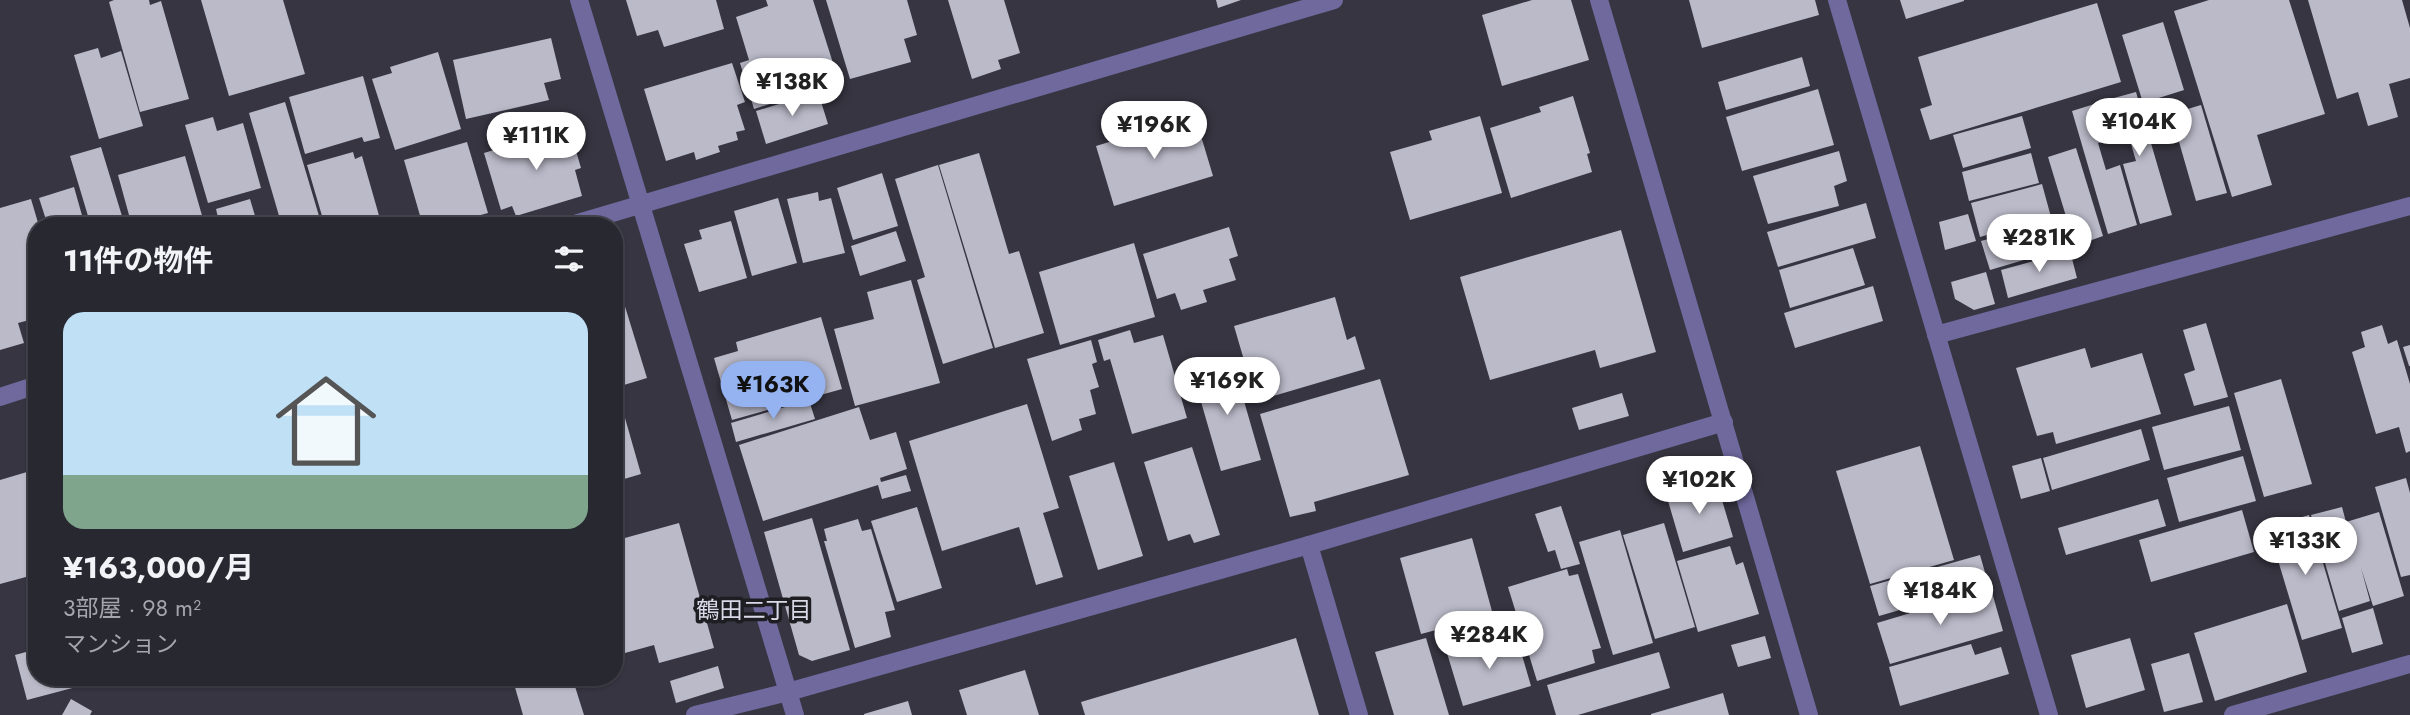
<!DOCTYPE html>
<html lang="ja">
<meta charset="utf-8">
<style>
:root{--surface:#282831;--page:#303039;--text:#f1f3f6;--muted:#a5a6ab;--line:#44444d;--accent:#95b2f1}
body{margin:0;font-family:Jost,"Noto Sans JP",sans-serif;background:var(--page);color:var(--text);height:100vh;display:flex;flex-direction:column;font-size:26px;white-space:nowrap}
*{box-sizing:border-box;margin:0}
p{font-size:23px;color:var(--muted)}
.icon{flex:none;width:38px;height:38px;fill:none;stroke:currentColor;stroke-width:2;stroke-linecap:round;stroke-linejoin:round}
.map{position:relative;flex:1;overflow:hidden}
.details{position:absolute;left:28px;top:217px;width:595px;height:469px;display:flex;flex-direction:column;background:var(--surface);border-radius:28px;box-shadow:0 2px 5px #0004,0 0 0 2px var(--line)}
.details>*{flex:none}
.price{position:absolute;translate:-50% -60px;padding:0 16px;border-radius:24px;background:#fff;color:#222;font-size:23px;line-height:46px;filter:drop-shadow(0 2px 4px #0008)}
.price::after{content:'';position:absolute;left:50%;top:42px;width:21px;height:16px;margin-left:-10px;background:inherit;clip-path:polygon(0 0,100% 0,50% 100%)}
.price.active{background:var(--accent);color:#111}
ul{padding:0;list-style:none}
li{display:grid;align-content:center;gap:14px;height:371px;padding:0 35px}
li+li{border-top:2px solid var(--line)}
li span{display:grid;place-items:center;height:217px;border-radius:21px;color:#555}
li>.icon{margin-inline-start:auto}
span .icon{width:126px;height:126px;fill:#fffc;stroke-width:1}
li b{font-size:30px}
h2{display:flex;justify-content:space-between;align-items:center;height:84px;padding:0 35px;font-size:30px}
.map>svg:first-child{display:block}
.building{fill:#bbbac9}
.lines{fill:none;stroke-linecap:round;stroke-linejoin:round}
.minor{stroke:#6f699e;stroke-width:18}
.labels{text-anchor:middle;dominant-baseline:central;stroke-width:7;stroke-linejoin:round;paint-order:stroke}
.neighbourhood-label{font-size:23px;fill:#d9d9e8;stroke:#1d1d22}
</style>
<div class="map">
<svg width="2410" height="715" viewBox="0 0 2410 715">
<rect width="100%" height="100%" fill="#363541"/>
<!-- building -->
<g class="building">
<path d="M 114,0 L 149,0 L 150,5 L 161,1 L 189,99 L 140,112 L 109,2 Z"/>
<path d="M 201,0 L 283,0 L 305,74 L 229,96 Z"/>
<path d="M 626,0 L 716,0 L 724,29 L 664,47 L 658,30 L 637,36 Z"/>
<path d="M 766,0 L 813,0 L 839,82 L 754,109 L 740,63 L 749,60 L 736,17 L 768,6 Z"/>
<path d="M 826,0 L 907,0 L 917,35 L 904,39 L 911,62 L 850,79 Z"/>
<path d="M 948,0 L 1004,0 L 1020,53 L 998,60 L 1001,69 L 972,79 Z"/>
<path d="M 1216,0 L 1241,0 L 1218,8 Z"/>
<path d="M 1532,0 L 1571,0 L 1589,60 L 1502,86 L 1482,15 Z"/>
<path d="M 1689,0 L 1815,0 L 1819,15 L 1702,48 Z"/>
<path d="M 1900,0 L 1964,0 L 1964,1 L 1906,19 Z"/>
<path d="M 2209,0 L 2289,0 L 2325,114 L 2257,135 L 2272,185 L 2232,197 L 2174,11 Z"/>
<path d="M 2308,0 L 2402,0 L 2410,28 L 2410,78 L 2389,84 L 2398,117 L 2368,126 L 2358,92 L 2337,99 Z"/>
<path d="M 2097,3 L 2121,82 L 1930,140 L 1920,109 L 1932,105 L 1918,57 Z"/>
<path d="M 2163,22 L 2184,90 L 2143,103 L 2122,35 Z"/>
<path d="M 551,38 L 561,79 L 544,83 L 549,100 L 466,119 L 453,60 Z"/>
<path d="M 98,48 L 101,58 L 121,51 L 143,126 L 99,139 L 74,55 Z"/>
<path d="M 438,52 L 461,129 L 395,150 L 372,79 L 392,73 L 390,67 Z"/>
<path d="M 1802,57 L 1810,86 L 1726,110 L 1718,82 Z"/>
<path d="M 732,63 L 745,102 L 737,105 L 745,130 L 736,132 L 738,140 L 718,146 L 720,152 L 696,160 L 694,152 L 666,161 L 644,89 Z"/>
<path d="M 363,76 L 380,138 L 364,142 L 362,137 L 305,154 L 289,97 Z"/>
<path d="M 1818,89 L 1834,145 L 1742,171 L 1726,117 Z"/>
<path d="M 818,92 L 828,124 L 766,144 L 756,111 Z"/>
<path d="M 2136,92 L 2172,215 L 2140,224 L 2123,164 L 2136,161 L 2128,134 L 2115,139 L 2103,101 Z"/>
<path d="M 1573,96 L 1590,153 L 1587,154 L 1592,172 L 1511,198 L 1490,128 L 1541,112 L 1539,107 Z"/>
<path d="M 285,102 L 322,226 L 282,226 L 249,113 Z"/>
<path d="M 2101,102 L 2112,140 L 2098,143 L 2106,170 L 2120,165 L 2137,225 L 2108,234 L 2072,111 Z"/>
<path d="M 2201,105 L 2227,193 L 2196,201 L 2171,114 Z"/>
<path d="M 1195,116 L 1213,176 L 1114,206 L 1096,146 Z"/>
<path d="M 1480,116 L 1502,193 L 1410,220 L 1390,152 L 1432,140 L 1429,131 Z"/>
<path d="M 2022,116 L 2031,148 L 1963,168 L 1953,135 Z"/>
<path d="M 213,117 L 217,131 L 243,123 L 261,188 L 208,203 L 185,125 Z"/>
<path d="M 569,127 L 581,168 L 575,170 L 582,196 L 516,216 L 512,206 L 501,210 L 484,153 Z"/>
<path d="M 467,142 L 488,213 L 441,226 L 423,226 L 404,160 Z"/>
<path d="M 101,147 L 125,226 L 91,226 L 70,156 Z"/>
<path d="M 2076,148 L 2103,236 L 2075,246 L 2048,157 Z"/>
<path d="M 1839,151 L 1847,181 L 1834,186 L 1839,206 L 1768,224 L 1753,176 Z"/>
<path d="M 353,152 L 355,159 L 362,156 L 382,226 L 325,226 L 307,165 Z"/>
<path d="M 979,153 L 1009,254 L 1019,251 L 1044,333 L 995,348 L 939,165 Z"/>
<path d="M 2031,153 L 2039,183 L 1969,201 L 1962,172 Z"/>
<path d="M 185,156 L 205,226 L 132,226 L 118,175 Z"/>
<path d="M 938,165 L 993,348 L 943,364 L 917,280 L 925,277 L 895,179 Z"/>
<path d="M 882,173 L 898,226 L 853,240 L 837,188 Z"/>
<path d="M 2042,184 L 2051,217 L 1980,237 L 1971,203 Z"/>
<path d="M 74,187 L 85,226 L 48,226 L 39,198 Z"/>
<path d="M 818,192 L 819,201 L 831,198 L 845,253 L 803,263 L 787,199 Z"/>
<path d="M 778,198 L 797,263 L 752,276 L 734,211 Z"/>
<path d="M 31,199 L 39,226 L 37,226 L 37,318 L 18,323 L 24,343 L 0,350 L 0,208 Z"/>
<path d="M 250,199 L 258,226 L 220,226 L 216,209 Z"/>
<path d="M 1866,203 L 1876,238 L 1778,267 L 1767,232 Z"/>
<path d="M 1968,214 L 1976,241 L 1945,250 L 1939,222 Z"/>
<path d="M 731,221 L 747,278 L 699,292 L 684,244 L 702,239 L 699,230 Z"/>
<path d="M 2053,221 L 2061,249 L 1990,270 L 1981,241 Z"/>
<path d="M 1229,227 L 1238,256 L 1229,259 L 1236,280 L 1203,290 L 1207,302 L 1181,310 L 1175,293 L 1157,299 L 1143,254 Z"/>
<path d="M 1621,230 L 1656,352 L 1600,368 L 1595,350 L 1490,380 L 1460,277 Z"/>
<path d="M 896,231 L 906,261 L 860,276 L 851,246 Z"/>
<path d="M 1134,243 L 1155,317 L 1060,345 L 1039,272 Z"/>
<path d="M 1853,248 L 1865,285 L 1790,308 L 1779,270 Z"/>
<path d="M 2070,251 L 2077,278 L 2008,298 L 2001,270 Z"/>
<path d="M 1986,272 L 1995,304 L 1974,310 L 1955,299 L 1951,282 Z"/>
<path d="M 911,280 L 940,383 L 855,406 L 834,329 L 874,319 L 867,292 Z"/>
<path d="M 1873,286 L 1883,321 L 1795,348 L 1784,313 Z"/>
<path d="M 619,287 L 647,378 L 614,388 L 614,289 Z"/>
<path d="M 1335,297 L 1347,340 L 1355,336 L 1365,369 L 1256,401 L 1234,326 Z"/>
<path d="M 821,317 L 842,389 L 732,420 L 714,358 L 738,351 L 736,342 Z"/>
<path d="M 2206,323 L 2228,397 L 2194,406 L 2184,374 L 2195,370 L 2183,330 Z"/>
<path d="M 2382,325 L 2388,344 L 2397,340 L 2410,384 L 2410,451 L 2406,453 L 2399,427 L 2376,434 L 2352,352 L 2365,347 L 2361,332 Z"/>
<path d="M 1130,330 L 1134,343 L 1163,335 L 1187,418 L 1132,434 L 1110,359 L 1104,361 L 1098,340 Z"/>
<path d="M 1091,340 L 1097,362 L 1092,364 L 1099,387 L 1090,390 L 1096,414 L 1079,419 L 1082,430 L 1052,441 L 1027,359 Z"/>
<path d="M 2410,345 L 2410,366 L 2409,366 L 2403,347 Z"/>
<path d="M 2085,348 L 2091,368 L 2142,353 L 2161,414 L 2056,444 L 2053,432 L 2037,436 L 2016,368 Z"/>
<path d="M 1233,363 L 1261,460 L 1221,471 L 1193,374 Z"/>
<path d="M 1380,379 L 1409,475 L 1314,502 L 1316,511 L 1290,517 L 1260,414 Z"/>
<path d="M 2281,379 L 2312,484 L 2264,497 L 2234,393 Z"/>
<path d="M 1622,393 L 1629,416 L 1579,430 L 1572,408 Z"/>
<path d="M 809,400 L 815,419 L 736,442 L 731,423 Z"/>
<path d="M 1027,404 L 1059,508 L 1043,513 L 1063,577 L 1036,585 L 1019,527 L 942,551 L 909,441 Z"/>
<path d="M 2229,406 L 2241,450 L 2164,470 L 2152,427 Z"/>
<path d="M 859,407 L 870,440 L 896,432 L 907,469 L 880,478 L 881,482 L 906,475 L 911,491 L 882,499 L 878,485 L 763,521 L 739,445 Z"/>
<path d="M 625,418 L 641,474 L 614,482 L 614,421 Z"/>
<path d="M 2141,429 L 2150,460 L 2052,490 L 2043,458 Z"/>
<path d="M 1920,446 L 1954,560 L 1870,584 L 1836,471 Z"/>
<path d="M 1192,447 L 1220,535 L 1194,543 L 1190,534 L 1168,541 L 1144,462 Z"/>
<path d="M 2243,456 L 2256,501 L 2179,522 L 2167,478 Z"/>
<path d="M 2041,458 L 2050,491 L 2021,499 L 2012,466 Z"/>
<path d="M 1114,462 L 1143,556 L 1098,570 L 1069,476 Z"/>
<path d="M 37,469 L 37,574 L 0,584 L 0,480 Z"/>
<path d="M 2406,478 L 2410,493 L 2410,575 L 2401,577 L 2375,487 Z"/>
<path d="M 1716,480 L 1733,537 L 1683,552 L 1666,494 Z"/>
<path d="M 2158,499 L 2166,526 L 2066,555 L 2058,528 Z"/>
<path d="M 1561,506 L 1580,564 L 1561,569 L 1555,550 L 1548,552 L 1535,514 Z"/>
<path d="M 917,507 L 942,588 L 897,602 L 871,521 Z"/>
<path d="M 2342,507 L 2346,522 L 2379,512 L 2404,596 L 2373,606 L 2361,568 L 2370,601 L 2339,611 L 2311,515 Z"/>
<path d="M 2242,510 L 2254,552 L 2151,582 L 2139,540 Z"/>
<path d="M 2309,515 L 2342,628 L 2302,640 L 2268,527 Z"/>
<path d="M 812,518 L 850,650 L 812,661 L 799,655 L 764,532 Z"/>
<path d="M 858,519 L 862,531 L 871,529 L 895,610 L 885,612 L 891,637 L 855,648 L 824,541 L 827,541 L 824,529 Z"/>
<path d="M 679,523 L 714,648 L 659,663 L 654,645 L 614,656 L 614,541 Z"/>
<path d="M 1664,523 L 1695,627 L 1655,639 L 1623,535 Z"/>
<path d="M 1620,530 L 1653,643 L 1613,655 L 1579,542 Z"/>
<path d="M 1472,538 L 1493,615 L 1421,634 L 1400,558 Z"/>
<path d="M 1730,546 L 1736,565 L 1743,562 L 1759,614 L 1698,632 L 1677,561 Z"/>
<path d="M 1980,555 L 1986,576 L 1967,582 L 1969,590 L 1879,616 L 1870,586 Z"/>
<path d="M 1567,569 L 1569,576 L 1578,574 L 1601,648 L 1592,650 L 1595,663 L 1537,681 L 1508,587 Z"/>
<path d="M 1991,589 L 2003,631 L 1890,664 L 1877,623 Z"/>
<path d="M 2287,604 L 2307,672 L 2215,701 L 2194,633 Z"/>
<path d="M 2373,608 L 2383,644 L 2352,653 L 2342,618 Z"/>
<path d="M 1765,636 L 1771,658 L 1738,667 L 1731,645 Z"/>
<path d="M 1296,638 L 1319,715 L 1085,715 L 1081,702 Z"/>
<path d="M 1426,638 L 1449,715 L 1394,715 L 1375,652 Z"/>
<path d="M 1517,638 L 1531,686 L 1463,706 L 1447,653 L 1482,642 L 1484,648 Z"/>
<path d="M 2130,638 L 2145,690 L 2086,708 L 2071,655 Z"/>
<path d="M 1971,644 L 1975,655 L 2001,647 L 2009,674 L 1900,706 L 1889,667 Z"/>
<path d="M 37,649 L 37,677 L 78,677 L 80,686 L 27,700 L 15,655 Z"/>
<path d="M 1659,652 L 1670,688 L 1578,715 L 1556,715 L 1547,685 Z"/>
<path d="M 2189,653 L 2203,702 L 2164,712 L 2151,664 Z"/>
<path d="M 718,666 L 724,688 L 676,703 L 670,681 Z"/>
<path d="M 1025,670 L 1039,715 L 967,715 L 959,690 Z"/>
<path d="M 512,677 L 572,677 L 584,715 L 523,715 Z"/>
<path d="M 1723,693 L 1729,715 L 1651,715 L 1651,714 Z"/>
<path d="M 71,699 L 92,711 L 90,715 L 62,715 Z"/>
<path d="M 908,701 L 912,715 L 864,715 L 864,714 Z"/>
</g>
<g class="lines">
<!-- minor -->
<g class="minor">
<path d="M 579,0 L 795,715"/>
<path d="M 1599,0 L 1809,715"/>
<path d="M 1837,0 L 2049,715"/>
<path d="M 568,226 L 1334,0"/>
<path d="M 1936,335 L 2410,206"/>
<path d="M 0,397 L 37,385"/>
<path d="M 1309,545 L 1359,715"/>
<path d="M 695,715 L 788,692 L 1309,545 L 1724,422"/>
<path d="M 2233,715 L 2410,664"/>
</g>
</g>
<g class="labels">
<!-- neighbourhood labels -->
<g class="neighbourhood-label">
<text x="754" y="610">鶴田二丁目</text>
</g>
</g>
</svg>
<b class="price" style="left:792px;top:118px">¥138K</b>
<b class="price" style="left:2139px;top:158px">¥104K</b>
<b class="price" style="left:1154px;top:161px">¥196K</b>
<b class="price" style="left:536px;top:172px">¥111K</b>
<b class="price" style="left:2039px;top:274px">¥281K</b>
<b class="price" style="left:1227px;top:417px">¥169K</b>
<b class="price active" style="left:773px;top:421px">¥163K</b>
<b class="price" style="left:1699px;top:516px">¥102K</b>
<b class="price" style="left:2305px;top:577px">¥133K</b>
<b class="price" style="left:1940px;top:627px">¥184K</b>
<b class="price" style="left:1489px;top:671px">¥284K</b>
<section class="details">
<h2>11件の物件<svg class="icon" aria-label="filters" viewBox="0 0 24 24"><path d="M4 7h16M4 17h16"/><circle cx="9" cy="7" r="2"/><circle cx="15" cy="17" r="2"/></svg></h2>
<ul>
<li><span style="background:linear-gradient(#bfe0f5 75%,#7fa58c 0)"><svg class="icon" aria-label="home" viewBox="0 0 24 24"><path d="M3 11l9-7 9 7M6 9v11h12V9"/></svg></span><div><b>¥163,000/月</b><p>3部屋 · 98 m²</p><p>マンション</p></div></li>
</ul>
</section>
</div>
